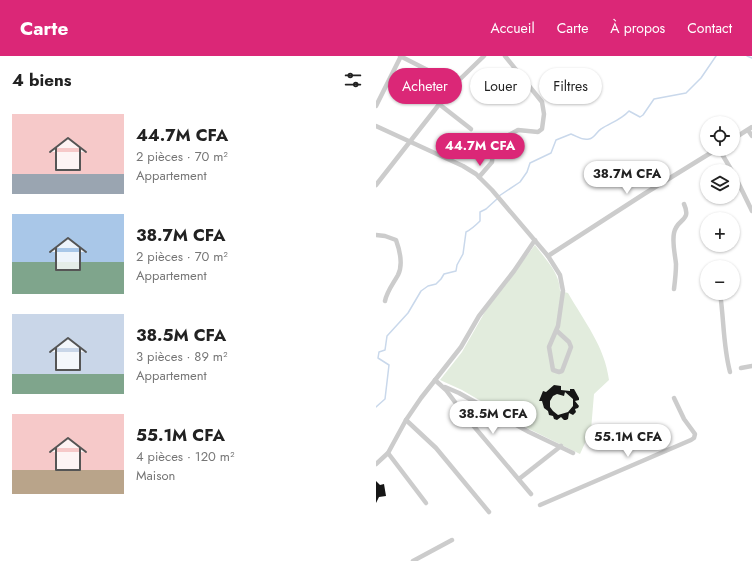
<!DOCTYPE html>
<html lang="fr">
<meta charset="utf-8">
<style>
:root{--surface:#fff;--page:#f6f6f6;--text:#222;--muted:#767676;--accent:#db2777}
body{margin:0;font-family:Jost,sans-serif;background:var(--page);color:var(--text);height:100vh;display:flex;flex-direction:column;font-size:15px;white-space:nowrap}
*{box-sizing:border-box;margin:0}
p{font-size:13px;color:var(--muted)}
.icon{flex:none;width:22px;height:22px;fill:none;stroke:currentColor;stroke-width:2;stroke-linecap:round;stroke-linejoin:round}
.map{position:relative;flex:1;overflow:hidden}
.side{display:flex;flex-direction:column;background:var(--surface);width:376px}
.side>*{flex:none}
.banner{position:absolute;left:12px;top:12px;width:304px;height:36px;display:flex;gap:8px}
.fabs{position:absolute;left:324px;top:60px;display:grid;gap:8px}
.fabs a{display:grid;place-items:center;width:40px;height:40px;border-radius:50%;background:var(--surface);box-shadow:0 1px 3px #0004;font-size:20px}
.price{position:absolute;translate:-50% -34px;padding:0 9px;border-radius:14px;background:#fff;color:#222;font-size:13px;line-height:26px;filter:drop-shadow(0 1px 2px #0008)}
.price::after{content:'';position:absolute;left:50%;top:24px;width:12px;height:9px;margin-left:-6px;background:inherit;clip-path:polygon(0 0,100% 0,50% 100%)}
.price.active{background:var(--accent);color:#fff}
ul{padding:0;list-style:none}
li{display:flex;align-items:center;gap:12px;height:100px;padding:0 12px}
li span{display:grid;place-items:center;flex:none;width:112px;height:80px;border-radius:0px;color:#555}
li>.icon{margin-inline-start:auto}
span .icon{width:48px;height:48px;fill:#fffc;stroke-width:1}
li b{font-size:17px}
h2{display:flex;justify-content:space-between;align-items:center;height:48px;padding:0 12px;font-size:17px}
.pill{padding:0 14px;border-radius:18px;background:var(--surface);box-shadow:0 1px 3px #0004;font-size:14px;line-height:36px}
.pill.active{background:var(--accent);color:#fff}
header{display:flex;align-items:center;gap:24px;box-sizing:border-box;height:56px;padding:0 20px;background:var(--accent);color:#fff}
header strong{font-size:19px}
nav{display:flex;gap:22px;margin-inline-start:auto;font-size:14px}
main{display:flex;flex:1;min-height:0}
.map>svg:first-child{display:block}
.green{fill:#e2ecdd}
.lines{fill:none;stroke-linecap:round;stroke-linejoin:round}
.stream{stroke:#c9d8eb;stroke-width:1.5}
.building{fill:#161616;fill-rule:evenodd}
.minor{stroke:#ccc;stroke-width:4.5}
</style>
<header>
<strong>Carte</strong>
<nav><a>Accueil</a><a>Carte</a><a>À propos</a><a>Contact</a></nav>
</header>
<main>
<section class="side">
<h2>4 biens<svg class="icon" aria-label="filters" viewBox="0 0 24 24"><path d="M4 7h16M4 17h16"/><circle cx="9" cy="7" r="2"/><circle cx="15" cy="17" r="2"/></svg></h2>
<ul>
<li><span style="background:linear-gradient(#f6c9c9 75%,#9aa5b1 0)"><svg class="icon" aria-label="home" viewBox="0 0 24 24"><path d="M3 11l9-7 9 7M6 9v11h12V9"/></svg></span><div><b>44.7M CFA</b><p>2 pièces · 70 m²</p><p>Appartement</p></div></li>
<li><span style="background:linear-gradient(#a9c7e8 60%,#7fa58c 0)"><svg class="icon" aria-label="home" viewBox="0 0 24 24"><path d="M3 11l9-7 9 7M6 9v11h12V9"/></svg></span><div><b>38.7M CFA</b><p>2 pièces · 70 m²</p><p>Appartement</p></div></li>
<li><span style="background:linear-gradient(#c9d6e8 75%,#7fa58c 0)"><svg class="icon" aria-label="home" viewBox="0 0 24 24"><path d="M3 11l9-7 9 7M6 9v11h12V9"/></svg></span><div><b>38.5M CFA</b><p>3 pièces · 89 m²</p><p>Appartement</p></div></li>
<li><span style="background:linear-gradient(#f6c9c9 70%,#b9a48a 0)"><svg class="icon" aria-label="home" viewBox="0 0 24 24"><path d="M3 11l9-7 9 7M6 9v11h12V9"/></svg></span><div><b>55.1M CFA</b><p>4 pièces · 120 m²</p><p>Maison</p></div></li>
</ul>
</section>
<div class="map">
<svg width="376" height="505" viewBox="0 0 376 505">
<rect width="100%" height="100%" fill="#fff"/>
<!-- green -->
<path class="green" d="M 159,189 C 169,203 184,217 184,235 L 192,237 C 208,265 229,291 233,324 L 218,338 L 215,374 L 204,398 L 151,372 L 86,334 L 64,324 L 86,296 L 110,254 Z"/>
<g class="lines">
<!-- stream -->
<g class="stream">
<path d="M 371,0 L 376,2"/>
<path d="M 123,140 L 144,126 L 151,116 L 154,107 L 175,97 L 180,84 L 195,78 C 201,80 206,85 213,83 C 219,82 220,76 225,73 C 234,67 245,64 253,55 L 264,61 L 267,59 L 278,43 L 310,37 L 325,22 L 340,0"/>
<path d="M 0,351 L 9,343 L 13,309 L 2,302 L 3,296 L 9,294 L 11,280 L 32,257 L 45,235 L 52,230 L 60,228 L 65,223 L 68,218 L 80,215 L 81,209 L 87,198 L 90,176 C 96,173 100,169 104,165 L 104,156 L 110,153 L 121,143"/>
</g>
</g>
<!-- building -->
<g class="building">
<path d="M 178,329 L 185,330 L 185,334 L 194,335 L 194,333 L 198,333 L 203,342 L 203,344 L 199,345 L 203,350 L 202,352 L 199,353 L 200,356 L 197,359 L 193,357 L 192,363 L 190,364 L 188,364 L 185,361 L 181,364 L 178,363 L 177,360 L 173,359 L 172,355 L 168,352 L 166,345 L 163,345 L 167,335 L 170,336 ZM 189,336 L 197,343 L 197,350 L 192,356 L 182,359 L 177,355 L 174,351 L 174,345 L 177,340 L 181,338 L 188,340 Z"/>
<path d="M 0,425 L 4,429 L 8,428 L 10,440 L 3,441 L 0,447 Z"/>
</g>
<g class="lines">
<!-- minor -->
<g class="minor">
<path d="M 24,0 L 79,28"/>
<path d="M 63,48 L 95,73"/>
<path d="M 0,50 L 25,0"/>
<path d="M 0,70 L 87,110 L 100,118 L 116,134 L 172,200 L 184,219 L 187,235 L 182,270 L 173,291 L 177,314 L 183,316 L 186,315 L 195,291 L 193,286 L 181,275"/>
<path d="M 372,74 L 376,80"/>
<path d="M 357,83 L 376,71"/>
<path d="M 343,93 L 356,115"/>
<path d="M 357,116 L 376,155"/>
<path d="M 103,121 L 116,106 L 117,91 L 120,86 L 142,74 L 162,76 L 166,73 L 168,58 L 166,46 L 129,0"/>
<path d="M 0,129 L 79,28 L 108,0"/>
<path d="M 0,179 L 9,180 L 20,184 C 24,195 27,209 22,219 C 17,228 11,235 9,245"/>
<path d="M 172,200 L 268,138 L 341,93"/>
<path d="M 298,233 C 299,225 300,217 300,208 C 299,198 296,187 298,177 C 301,162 316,166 308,148"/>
<path d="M 344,237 C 348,263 347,290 354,316"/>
<path d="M 365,312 L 376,310"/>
<path d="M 59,324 L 70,334 L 90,361 L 155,438"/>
<path d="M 69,331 L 83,337 L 153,376 L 197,397"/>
<path d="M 30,364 L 60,392 L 113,456"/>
<path d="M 12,397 L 50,447"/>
<path d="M 0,408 L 12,397 L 30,364 L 45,342 L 85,291 L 103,260 L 138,215 L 159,184"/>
<path d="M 143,423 L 185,390"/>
<path d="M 164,449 L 315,384 L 318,382 L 319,378 L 308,363 L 298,342"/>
<path d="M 37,505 L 76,484"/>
</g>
</g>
</svg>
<div class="fabs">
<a><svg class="icon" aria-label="locate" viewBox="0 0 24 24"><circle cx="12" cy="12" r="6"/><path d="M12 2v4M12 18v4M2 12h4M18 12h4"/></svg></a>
<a><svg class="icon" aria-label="layers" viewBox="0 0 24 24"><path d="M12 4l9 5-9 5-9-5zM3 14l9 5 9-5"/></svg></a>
<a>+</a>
<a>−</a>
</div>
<b class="price active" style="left:104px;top:111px">44.7M CFA</b>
<b class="price" style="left:251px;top:139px">38.7M CFA</b>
<b class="price" style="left:117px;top:379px">38.5M CFA</b>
<b class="price" style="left:252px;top:402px">55.1M CFA</b>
<div class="banner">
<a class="pill active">Acheter</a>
<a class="pill">Louer</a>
<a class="pill">Filtres</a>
</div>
</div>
</main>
